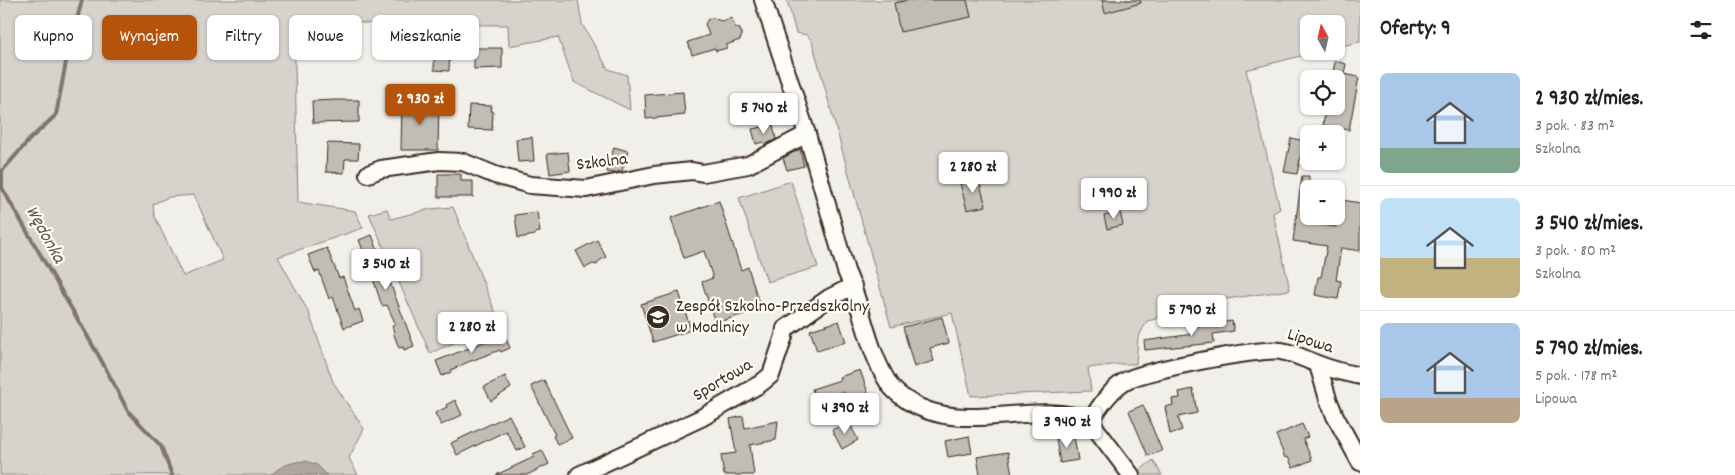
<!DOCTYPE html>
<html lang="pl">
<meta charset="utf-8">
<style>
:root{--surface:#fff;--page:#f6f6f6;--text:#222;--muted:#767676;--line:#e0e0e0;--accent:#b45309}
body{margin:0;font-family:Dekko,sans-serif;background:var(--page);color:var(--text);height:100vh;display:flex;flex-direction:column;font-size:19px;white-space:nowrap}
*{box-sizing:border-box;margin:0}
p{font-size:16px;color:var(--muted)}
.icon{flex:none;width:28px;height:28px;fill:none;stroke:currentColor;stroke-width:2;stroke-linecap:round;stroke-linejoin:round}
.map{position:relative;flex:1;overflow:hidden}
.sheet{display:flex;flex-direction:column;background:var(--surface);width:375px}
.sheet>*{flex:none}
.guide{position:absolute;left:15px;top:15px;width:475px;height:45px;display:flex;gap:10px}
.needle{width:32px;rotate:352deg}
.buttons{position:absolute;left:1300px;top:15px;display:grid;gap:10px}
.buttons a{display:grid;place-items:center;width:45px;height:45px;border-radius:8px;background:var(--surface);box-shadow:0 1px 4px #0004;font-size:25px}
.price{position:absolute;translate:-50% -42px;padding:0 11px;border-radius:5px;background:#fff;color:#222;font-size:16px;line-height:32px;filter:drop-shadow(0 1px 2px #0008)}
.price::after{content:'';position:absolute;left:50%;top:30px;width:15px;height:11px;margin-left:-8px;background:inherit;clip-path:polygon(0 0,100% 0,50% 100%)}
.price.current{background:var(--accent);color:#fff}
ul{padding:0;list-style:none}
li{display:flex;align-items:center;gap:15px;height:125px;padding:0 20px}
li+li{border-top:1px solid var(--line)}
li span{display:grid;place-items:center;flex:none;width:140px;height:100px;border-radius:8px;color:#555}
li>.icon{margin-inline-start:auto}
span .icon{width:60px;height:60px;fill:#fffc;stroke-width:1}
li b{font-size:21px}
h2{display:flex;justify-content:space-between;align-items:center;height:60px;padding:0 20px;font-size:21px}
.tag{padding:0 18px;border-radius:8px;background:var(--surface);box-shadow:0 1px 4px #0004;font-size:18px;line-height:45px}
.tag.current{background:var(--accent);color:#fff}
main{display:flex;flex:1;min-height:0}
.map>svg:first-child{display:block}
.green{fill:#d7d2cc;stroke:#897e75;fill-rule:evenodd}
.water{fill:#aea69f;stroke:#80746b}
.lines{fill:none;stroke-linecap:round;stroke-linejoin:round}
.stream{stroke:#80746b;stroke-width:4}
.building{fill:#c1bcb4;stroke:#3b2a1e}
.minor-casing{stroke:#3b2a1e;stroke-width:20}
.minor{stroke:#fdfcf7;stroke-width:16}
.labels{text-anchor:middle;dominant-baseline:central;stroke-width:4.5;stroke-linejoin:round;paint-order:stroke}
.street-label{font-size:18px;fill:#3b2a1e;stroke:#fdfcf7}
.poi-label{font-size:18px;fill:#3b2a1e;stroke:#fdfcf7;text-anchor:start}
.water-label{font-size:19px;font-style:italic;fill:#63554b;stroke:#fdfcf7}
</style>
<main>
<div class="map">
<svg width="1360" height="475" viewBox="0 0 1360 475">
<rect width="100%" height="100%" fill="#f1efea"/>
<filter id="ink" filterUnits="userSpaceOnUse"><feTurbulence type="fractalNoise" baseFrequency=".02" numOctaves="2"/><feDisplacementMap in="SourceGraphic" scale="10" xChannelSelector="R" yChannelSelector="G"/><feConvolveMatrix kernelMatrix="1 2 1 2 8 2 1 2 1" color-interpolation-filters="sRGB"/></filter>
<g filter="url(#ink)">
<!-- green -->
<g class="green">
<path d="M 0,0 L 578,0 L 582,24 L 608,69 L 627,75 L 630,110 L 574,82 L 558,37 L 509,46 L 508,25 L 376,24 L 294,17 L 298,202 L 355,211 L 363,228 L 278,257 L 309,313 L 333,382 L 364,429 L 349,458 L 358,475 L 0,475 ZM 194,195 L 223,260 L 183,276 L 154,215 L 153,204 L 169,197 Z"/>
<path d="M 787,0 L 1360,0 L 1360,42 L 1336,47 L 1336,24 L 1309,24 L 1309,51 L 1320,51 L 1246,70 L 1280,209 L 1273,213 L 1290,290 L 1163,308 L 1156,319 L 1147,321 L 1138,338 L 1136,364 L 1120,364 L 1088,368 L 1091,391 L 971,396 L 952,313 L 891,327 L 812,41 L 807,35 L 796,33 Z"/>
<path d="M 791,181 L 818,267 L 767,282 L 739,198 Z"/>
<path d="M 453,207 L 500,324 L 430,353 L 369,214 L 387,209 L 391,219 L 430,209 Z"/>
<path d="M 1153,460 L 1162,475 L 1141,475 L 1139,471 Z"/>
</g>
<!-- water -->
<path class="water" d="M 306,461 L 317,465 L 327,475 L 271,475 C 282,465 291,462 306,461 Z"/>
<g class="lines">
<!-- stream -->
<path class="stream" d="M 82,0 L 67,57 L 56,115 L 30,139 L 2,171 L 2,188 L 100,358 L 128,411 L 161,446 L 172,475"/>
</g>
<!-- building -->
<g class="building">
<path d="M 909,0 L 967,0 L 971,17 L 900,32 L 894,3 Z"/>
<path d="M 1102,0 L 1140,0 L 1141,3 L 1105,13 Z"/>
<path d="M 714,18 L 721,21 L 732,18 L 735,27 L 740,29 L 742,35 L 740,40 L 726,45 L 727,48 L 716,51 L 715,48 L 692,55 L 688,42 L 709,35 L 705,24 L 708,19 Z"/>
<path d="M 435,34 L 450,34 L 449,71 L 434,70 Z"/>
<path d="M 474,48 L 502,48 L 502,68 L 474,69 Z"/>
<path d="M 1335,61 L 1346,64 L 1344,74 L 1359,77 L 1349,130 L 1323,125 L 1326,106 L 1336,106 L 1336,79 L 1332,79 Z"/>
<path d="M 683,92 L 685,115 L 646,119 L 645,95 Z"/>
<path d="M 336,100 L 359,100 L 359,122 L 313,123 L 312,101 Z"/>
<path d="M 402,101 L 439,102 L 438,150 L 401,150 Z"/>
<path d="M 469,105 L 492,106 L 491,111 L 493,111 L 492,130 L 468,129 Z"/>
<path d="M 773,125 L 776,139 L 765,145 L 763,142 L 756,144 L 752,129 Z"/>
<path d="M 532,137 L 534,161 L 518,162 L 516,139 Z"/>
<path d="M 1291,138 L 1309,142 L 1307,156 L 1301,155 L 1297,174 L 1284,172 Z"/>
<path d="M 327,143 L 359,144 L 358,159 L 345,159 L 344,173 L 326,172 Z"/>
<path d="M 614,147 L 628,151 L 622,171 L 613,173 L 607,172 Z"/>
<path d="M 800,149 L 804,166 L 787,170 L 783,158 Z"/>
<path d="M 568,152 L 570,171 L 550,174 L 547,154 Z"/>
<path d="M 438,174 L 461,174 L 461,181 L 473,181 L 473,197 L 438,197 Z"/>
<path d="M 1302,176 L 1309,176 L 1309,223 L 1336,227 L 1336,199 L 1360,203 L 1360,251 L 1341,248 L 1336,280 L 1341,281 L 1338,299 L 1315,295 L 1318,277 L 1321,277 L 1327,246 L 1293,241 Z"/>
<path d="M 978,178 L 986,206 L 967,210 L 960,183 Z"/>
<path d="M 719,201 L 741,270 L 748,267 L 761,309 L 715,323 L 702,282 L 713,278 L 704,251 L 684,258 L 671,218 Z"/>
<path d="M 537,212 L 540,232 L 535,233 L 535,235 L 518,238 L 515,215 Z"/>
<path d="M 1120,212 L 1123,225 L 1107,229 L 1104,216 Z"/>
<path d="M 372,235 L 414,346 L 404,350 L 403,347 L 399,348 L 393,332 L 394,332 L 392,326 L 396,325 L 387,305 L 382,306 L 369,266 L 367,266 L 361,251 L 363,250 L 359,240 Z"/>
<path d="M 597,240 L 606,257 L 599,261 L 597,265 L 593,264 L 585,268 L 576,251 Z"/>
<path d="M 327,248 L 339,278 L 343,277 L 355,311 L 359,309 L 363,321 L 344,328 L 333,297 L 329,299 L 319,271 L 315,272 L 308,255 Z"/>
<path d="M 679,292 L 691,330 L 653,342 L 641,304 Z"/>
<path d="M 942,317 L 949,343 L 930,348 L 934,361 L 914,367 L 903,327 Z"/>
<path d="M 839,321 L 846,342 L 817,351 L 810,330 Z"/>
<path d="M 1232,321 L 1234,331 L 1213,334 L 1214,343 L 1145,350 L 1144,341 L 1193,334 L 1192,327 Z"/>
<path d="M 504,334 L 510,348 L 501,352 L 500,350 L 468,362 L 451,370 L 451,372 L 442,376 L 436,361 Z"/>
<path d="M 860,370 L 872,404 L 851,412 L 844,392 L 816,400 L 812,389 L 840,380 L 839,377 Z"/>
<path d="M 505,376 L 511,388 L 491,401 L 484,387 Z"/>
<path d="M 544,380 L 572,438 L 557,444 L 553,436 L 555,435 L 531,386 Z"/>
<path d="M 1193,389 L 1197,413 L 1178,417 L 1182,430 L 1170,434 L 1165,407 L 1173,405 L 1172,399 L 1180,398 L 1179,392 Z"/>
<path d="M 455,400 L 462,415 L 441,425 L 435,413 L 447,407 L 446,405 Z"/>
<path d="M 1143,405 L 1162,451 L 1148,456 L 1129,411 Z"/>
<path d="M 509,415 L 525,447 L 517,451 L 506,431 L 457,455 L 451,443 Z"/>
<path d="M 743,416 L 745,428 L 778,421 L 776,440 L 750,445 L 754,475 L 724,475 L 721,455 L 736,453 L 730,419 Z"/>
<path d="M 849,422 L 858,440 L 842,449 L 832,430 Z"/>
<path d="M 1302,424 L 1308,437 L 1303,439 L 1312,460 L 1293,468 L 1288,457 L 1285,458 L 1276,435 Z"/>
<path d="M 969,436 L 972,453 L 948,457 L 945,441 Z"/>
<path d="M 1074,436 L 1078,460 L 1060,463 L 1056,439 Z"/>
<path d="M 542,450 L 549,464 L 527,475 L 496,475 L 534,457 L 533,454 Z"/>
<path d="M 1008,452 L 1012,475 L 980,475 L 977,457 Z"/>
</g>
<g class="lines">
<!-- minor casing -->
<g class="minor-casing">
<g id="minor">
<path d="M 763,0 L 807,134 L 846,271 C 863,308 867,349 889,384 C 894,392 901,396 908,401 C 964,437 1032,398 1090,421"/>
<path d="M 368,174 L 381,169 L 439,161 L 463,162 L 495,175 L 530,185 L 586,189 L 654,175 L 692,171 L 703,173 L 748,165 L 807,134"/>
<path d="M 1318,365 L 1328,399 L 1335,416 L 1360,462"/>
<path d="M 1090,421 C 1100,407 1109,391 1125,381 C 1142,371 1261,347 1281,351 C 1294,353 1307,360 1320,365 C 1333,370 1346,373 1360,376"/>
<path d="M 1090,421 L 1131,475"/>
<path d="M 579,475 L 701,418 L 760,384 L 771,375 L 784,336 L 785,329 L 829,298 L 853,286"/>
</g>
</g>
<!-- minor -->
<use href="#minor" class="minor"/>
</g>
</g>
<!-- icons -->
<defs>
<g id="school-disc" transform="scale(1.25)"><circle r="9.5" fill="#3b2a1e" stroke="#fdfcf7"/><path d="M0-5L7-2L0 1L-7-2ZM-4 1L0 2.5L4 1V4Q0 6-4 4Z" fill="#fff"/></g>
</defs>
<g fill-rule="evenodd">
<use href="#school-disc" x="658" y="317"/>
</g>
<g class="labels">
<!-- street labels -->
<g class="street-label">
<text transform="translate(602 163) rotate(-7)">Szkolna</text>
<text transform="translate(1310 342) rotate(18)">Lipowa</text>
<text transform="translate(723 381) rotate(-31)">Sportowa</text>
</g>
<!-- poi labels -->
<g class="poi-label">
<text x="676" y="307">Zespół Szkolno-Przedszkolny<tspan x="676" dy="21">w Modlnicy</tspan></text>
</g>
<!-- water labels -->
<g class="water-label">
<text transform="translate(44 235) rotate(61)">Wędonka</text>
</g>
</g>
</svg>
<div class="buttons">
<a><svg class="needle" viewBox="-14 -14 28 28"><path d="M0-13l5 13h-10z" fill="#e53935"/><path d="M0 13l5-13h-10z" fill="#767676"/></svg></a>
<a><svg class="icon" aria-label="locate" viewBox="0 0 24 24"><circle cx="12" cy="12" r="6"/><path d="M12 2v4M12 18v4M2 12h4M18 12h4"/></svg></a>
<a>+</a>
<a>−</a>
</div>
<b class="price current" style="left:420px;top:126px">2 930 zł</b>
<b class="price" style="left:764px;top:135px">5 740 zł</b>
<b class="price" style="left:973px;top:194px">2 280 zł</b>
<b class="price" style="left:1114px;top:220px">1 990 zł</b>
<b class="price" style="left:386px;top:291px">3 540 zł</b>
<b class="price" style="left:1192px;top:337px">5 790 zł</b>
<b class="price" style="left:472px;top:354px">2 280 zł</b>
<b class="price" style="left:845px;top:435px">4 390 zł</b>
<b class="price" style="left:1067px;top:449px">3 940 zł</b>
<div class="guide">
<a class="tag">Kupno</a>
<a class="tag current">Wynajem</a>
<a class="tag">Filtry</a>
<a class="tag">Nowe</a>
<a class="tag">Mieszkanie</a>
</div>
</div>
<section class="sheet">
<h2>Oferty: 9<svg class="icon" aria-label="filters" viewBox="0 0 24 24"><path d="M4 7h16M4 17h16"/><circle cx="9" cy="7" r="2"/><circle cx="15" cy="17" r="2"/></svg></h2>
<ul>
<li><span style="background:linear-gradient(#a9c7e8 75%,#7fa58c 0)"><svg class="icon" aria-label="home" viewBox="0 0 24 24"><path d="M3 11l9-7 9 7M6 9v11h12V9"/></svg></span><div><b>2 930 zł/mies.</b><p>3 pok. · 83 m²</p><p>Szkolna</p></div></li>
<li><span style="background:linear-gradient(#bfe0f5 60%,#c2b280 0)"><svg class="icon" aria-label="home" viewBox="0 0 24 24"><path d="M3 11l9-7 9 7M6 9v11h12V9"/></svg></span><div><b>3 540 zł/mies.</b><p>3 pok. · 80 m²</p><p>Szkolna</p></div></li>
<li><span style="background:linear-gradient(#a9c7e8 75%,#b9a48a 0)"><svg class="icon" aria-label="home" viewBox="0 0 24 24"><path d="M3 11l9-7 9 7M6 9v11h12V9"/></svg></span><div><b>5 790 zł/mies.</b><p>5 pok. · 178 m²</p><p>Lipowa</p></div></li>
</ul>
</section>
</main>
